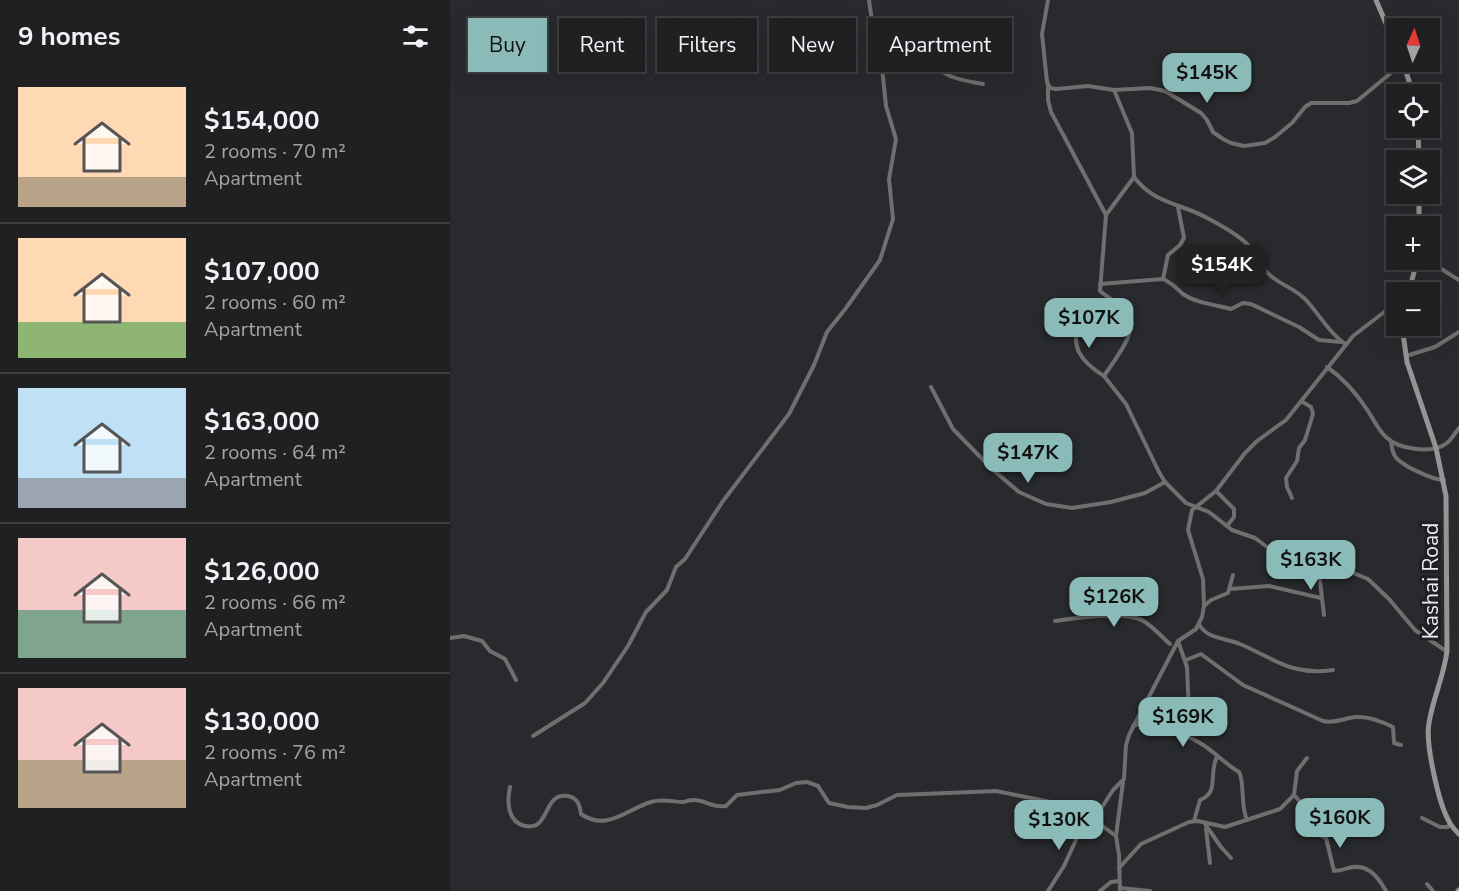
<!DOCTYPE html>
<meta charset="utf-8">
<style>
:root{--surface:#1f2022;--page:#2c2d2f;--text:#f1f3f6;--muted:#a1a3a5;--line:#3c3e40;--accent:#8bbbb9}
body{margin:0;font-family:"Nunito Sans",sans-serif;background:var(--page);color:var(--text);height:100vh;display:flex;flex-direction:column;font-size:22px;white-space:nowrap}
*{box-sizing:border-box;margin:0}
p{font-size:20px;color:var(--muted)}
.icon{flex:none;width:33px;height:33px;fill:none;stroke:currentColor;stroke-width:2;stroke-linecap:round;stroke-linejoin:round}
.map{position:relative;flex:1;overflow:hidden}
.side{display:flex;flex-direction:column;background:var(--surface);width:450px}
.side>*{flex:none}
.banner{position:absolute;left:18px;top:18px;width:570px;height:54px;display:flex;gap:12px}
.needle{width:39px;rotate:3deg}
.fabs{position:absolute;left:936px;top:18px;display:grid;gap:12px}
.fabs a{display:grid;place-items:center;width:54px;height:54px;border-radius:0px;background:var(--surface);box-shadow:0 6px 24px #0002,0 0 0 2px var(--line);font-size:30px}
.price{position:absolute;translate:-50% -51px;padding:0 14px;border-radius:12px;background:var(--accent);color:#111;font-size:20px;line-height:39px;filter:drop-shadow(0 2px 3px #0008)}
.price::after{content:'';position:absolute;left:50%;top:36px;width:18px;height:14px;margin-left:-9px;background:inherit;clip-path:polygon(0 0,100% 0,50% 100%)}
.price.active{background:#222;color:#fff}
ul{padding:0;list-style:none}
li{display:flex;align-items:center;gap:18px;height:150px;padding:0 18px}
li+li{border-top:2px solid var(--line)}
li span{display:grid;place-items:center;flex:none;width:168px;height:120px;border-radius:0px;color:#555}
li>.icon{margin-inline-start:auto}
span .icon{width:72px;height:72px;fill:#fffc;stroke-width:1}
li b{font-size:26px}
h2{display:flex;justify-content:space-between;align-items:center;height:72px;padding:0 18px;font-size:26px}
.chip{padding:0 21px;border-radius:0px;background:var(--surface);box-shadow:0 6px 24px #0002,0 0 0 2px var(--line);font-size:21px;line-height:54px}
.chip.active{background:var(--accent);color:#111}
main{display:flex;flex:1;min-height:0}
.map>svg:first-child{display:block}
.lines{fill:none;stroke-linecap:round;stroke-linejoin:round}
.street{stroke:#706e6e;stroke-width:4}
.secondary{stroke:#989495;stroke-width:5}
.labels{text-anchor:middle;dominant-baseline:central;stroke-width:6;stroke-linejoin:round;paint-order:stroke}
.street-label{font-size:21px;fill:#ececee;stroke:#1f2023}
</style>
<main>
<section class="side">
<h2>9 homes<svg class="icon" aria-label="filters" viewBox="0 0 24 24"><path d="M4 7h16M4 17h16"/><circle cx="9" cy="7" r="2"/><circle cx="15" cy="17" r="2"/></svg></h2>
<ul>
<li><span style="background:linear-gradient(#ffd9b3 75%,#b9a48a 0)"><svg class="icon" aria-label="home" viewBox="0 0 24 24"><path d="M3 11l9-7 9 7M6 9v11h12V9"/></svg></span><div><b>$154,000</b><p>2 rooms · 70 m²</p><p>Apartment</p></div></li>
<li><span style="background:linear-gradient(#ffd9b3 70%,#8fb573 0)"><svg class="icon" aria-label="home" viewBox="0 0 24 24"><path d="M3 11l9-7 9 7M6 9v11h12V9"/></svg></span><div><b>$107,000</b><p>2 rooms · 60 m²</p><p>Apartment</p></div></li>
<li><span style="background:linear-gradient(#bfe0f5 75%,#9aa5b1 0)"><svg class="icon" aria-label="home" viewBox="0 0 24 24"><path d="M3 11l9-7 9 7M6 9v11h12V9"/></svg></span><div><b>$163,000</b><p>2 rooms · 64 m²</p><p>Apartment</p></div></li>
<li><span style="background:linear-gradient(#f6c9c9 60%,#7fa58c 0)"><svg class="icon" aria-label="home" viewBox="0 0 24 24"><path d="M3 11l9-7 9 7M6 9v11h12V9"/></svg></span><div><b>$126,000</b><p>2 rooms · 66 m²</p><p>Apartment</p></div></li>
<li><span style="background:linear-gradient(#f6c9c9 60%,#b9a48a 0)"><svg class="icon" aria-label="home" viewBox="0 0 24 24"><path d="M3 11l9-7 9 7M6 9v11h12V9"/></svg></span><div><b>$130,000</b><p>2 rooms · 76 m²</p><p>Apartment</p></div></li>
</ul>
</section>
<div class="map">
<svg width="1009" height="891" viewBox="0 0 1009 891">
<rect width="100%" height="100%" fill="#292a2d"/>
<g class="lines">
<!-- street -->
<g class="street">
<path d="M 598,0 L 592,34 L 597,82 L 600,88 L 606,89 L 638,86 L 664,90 L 700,88 L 715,91 L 751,113 L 757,120 L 763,132 L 773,139 L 781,143 L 794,146 L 815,143 L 825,137 L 842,123 L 855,107 L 861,103 L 899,103 L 907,101 L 953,63"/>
<path d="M 429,51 L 470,41 C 474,46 476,52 479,58 C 491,78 512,80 533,84"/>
<path d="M 598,86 L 598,100 L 601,112 L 656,215"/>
<path d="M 664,90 L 682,133 L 684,177 L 656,215 L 650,291 C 658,298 670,304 677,311 C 693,327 662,363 654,376 L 676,404 L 709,472 L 715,482 L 736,503 L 759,512 L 782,530 L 805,538 L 840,564 L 884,565 L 918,579 L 939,599 L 965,630 L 996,651"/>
<path d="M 684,177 C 705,205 732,203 759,219 C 772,226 787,234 797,244 C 807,254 810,268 822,277 C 832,285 847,290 856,300 C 870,315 878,332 895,344"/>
<path d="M 977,260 L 1009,280"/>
<path d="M 713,279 L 718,255 L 730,245 L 734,238 L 728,207"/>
<path d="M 650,284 L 713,279 C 722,283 726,288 733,294 C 746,303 765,305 781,309 L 793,303 L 801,304 L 849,327 L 869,340 L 891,342"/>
<path d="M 629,319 C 620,347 630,361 654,376"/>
<path d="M 956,356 L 985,347 L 1009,332"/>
<path d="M 877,367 C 893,378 907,394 918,411 C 924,420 928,430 936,437 C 949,450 983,454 997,443 C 1002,439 1005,433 1009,428"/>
<path d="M 481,387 L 503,429 L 542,469 L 569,492 L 596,504 L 622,508 L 661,502 L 695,493 L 715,482"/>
<path d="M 941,442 C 942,447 942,452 945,456 C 950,465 983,480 994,480"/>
<path d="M 766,491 L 784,509 L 784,517 L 777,526"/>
<path d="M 842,498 L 837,487 L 836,478 L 847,461 L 849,448 L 855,440 L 863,414 L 861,407 L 851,401"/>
<path d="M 868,564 L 874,615"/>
<path d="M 780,589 L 819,586 L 871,598"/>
<path d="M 754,606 L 761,600 L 778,593 L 783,575"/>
<path d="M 605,621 C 625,618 678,610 695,622 C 704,628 712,637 720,644"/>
<path d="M 749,624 C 756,639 777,638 790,644 C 825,659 842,676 883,670"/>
<path d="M 0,638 L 14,636 L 32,641 L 40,651 L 55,659 L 66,680"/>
<path d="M 728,641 L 737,667 L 739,713 L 737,723 L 729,734"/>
<path d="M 736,660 L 751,654 L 793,685 L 873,721 C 885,724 894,718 906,717 C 919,716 931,721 943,727 L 944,743 L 951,745"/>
<path d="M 683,726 C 700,718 735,734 750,743 C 764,751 775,764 789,772 C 795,783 790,804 797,820"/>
<path d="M 83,736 L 135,703 L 153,683 L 178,646 L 196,612 L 217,590 L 226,567 L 235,559 L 273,501 L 339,414 L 364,365 L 377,332 L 396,308 L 430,260 L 443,219 L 439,179 L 446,139 L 436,106 L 431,58 L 424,35 L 419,0"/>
<path d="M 60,787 C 57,801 57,822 75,826 C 80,827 86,826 89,823 C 99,813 99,793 118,796 C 128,798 130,806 131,814 C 157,832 177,809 201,802 C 212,798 223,802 234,802 C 236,801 242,800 244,800 C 256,800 261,808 276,806 L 287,795 L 330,790 L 346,783 L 357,782 L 368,786 L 379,803 L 398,807 L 416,808 L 427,805 L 447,795 L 546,791 L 605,803 L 625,816 L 633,819 L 647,815 L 663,790 L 674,779 L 676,745 L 679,735 L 728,641 L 746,629 L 752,617 L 754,606 L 753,579 L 738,530 L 742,510 L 766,491 L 795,453 L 807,441 L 836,420 L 903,336 L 946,303"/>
<path d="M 844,795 L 852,804 L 859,830 L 876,838 L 884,871 C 889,871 893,870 898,868 C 917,863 927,875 936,891"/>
<path d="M 640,817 L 666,836"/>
<path d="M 972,818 L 990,827 L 998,827 L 1000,823"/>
<path d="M 744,821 L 750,800 C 770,792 758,775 767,757"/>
<path d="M 755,824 L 771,847 L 781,858"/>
<path d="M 756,829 L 760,863"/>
<path d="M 669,868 L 691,844 L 739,822 L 748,821 L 775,827 L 830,809 L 844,795 L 847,771 L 857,758"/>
<path d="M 977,884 L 983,891"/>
<path d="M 670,888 L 700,891"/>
<path d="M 598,891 L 614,866 L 636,818"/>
<path d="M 650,891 L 661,882 L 670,881"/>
<path d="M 670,891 L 669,855 L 666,836 L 673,782"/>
</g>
<!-- secondary -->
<g class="secondary">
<path d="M 926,0 L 946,47"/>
<path d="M 953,62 L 963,94"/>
<path d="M 968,128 L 969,160"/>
<path d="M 969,194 L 969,226"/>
<path d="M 959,292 L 967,260"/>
<path d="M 952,326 L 957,362 L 986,448 L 996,496 L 997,651 C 994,676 983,698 979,723 C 975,743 989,806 1000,823 C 1002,827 1006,831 1009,834"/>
<path d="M 1008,891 L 1009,890"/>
</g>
</g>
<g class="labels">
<!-- street labels -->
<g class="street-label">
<text transform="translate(981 581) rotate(-90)">Kashai Road</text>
</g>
</g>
</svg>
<div class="fabs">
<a><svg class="needle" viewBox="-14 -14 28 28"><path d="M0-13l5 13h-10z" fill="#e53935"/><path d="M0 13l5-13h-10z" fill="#a1a3a5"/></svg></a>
<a><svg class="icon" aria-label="locate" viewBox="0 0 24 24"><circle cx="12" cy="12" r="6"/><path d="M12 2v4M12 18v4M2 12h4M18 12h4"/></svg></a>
<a><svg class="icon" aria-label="layers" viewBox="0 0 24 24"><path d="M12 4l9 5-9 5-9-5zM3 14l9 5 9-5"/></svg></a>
<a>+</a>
<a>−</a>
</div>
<b class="price" style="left:757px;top:104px">$145K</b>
<b class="price active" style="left:772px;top:296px">$154K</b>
<b class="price" style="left:639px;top:349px">$107K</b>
<b class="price" style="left:578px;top:484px">$147K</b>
<b class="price" style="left:861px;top:591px">$163K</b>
<b class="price" style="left:664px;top:628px">$126K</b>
<b class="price" style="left:733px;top:748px">$169K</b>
<b class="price" style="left:890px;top:849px">$160K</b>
<b class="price" style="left:609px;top:851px">$130K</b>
<div class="banner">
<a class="chip active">Buy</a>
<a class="chip">Rent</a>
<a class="chip">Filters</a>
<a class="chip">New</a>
<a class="chip">Apartment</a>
</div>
</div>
</main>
